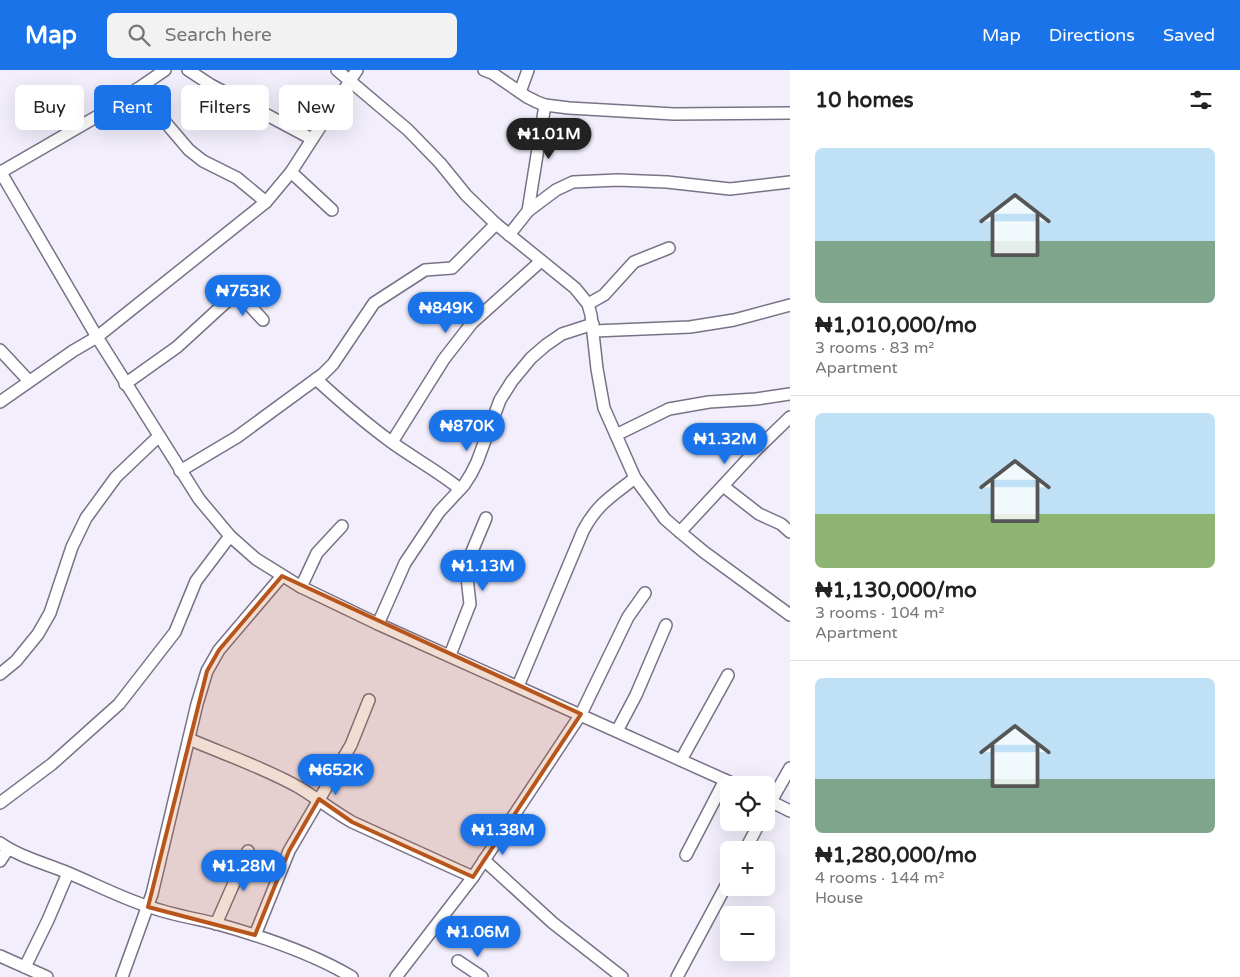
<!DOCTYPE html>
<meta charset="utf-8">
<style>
:root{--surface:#fff;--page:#f2f2f2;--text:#222;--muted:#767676;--line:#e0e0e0;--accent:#1a73e8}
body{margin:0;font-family:"Varela Round",sans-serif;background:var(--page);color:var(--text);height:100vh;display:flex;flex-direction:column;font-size:19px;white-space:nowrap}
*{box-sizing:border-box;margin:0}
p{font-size:16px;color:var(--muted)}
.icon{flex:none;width:28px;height:28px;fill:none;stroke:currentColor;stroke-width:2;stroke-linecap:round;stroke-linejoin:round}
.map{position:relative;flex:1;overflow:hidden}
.drawer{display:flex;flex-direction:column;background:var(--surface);width:450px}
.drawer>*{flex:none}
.guide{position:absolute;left:15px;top:15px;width:475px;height:45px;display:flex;gap:10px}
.tools{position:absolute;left:720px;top:706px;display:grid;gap:10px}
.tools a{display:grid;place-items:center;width:55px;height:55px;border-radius:8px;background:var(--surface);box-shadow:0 5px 20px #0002;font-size:25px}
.price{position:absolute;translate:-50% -42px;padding:0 11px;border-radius:18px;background:var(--accent);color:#fff;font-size:16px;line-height:32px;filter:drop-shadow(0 1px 2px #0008)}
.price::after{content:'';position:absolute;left:50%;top:30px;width:15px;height:11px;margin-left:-8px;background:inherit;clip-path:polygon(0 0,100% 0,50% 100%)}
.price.on{background:#222;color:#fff}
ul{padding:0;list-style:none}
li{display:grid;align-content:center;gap:10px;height:265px;padding:0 25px}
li+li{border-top:1px solid var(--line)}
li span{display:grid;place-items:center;height:155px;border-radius:8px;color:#555}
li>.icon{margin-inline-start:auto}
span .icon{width:90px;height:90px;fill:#fffc;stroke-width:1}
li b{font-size:21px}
h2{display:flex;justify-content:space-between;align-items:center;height:60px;padding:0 25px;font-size:21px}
.chip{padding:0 18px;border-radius:8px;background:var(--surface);box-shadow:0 5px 20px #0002;font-size:18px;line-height:45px}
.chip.on{background:var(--accent);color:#fff}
header{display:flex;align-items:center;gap:30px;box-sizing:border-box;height:70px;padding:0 25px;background:var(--accent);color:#fff}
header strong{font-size:24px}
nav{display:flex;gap:28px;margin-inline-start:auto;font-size:18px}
.search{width:350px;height:45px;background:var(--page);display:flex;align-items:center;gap:12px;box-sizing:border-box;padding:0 18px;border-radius:8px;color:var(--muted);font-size:19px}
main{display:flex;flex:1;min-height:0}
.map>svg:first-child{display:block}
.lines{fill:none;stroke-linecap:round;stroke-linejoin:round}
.minor-casing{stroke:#797286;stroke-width:14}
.minor{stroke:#fff;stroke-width:11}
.marked{fill:#b8551d;fill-opacity:0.2;stroke:#b8551d;stroke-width:4;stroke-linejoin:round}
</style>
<header>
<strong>Map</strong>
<div class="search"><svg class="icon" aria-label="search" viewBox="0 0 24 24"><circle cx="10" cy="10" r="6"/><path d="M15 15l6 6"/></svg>Search here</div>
<nav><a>Map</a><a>Directions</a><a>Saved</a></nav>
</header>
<main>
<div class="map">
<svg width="790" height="907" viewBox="0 0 790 907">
<rect width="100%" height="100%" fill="#f2eefc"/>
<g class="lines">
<!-- minor casing -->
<g class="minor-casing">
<g id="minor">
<path d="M 188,0 L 211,15 L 312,69"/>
<path d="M 337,0 L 408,60 L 440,93 L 466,125 L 496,154 L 575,218 L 588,234 L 591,245 L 597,299 L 604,338 L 635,408 L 665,449 L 680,462 L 704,482 L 790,545"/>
<path d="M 484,0 L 492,3 L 527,27 L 537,32 L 545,35 L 569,38 L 674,44 L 790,43"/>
<path d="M 137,19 L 189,80 L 203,91 L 237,108 L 266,132"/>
<path d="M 520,22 L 528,0"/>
<path d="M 0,101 L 97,267 L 199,429 L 230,466 L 256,489 L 301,517 L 378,554 L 736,715"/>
<path d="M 1,102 L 103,43 L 165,0"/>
<path d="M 291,102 L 332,140"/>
<path d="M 528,141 L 545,35"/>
<path d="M 509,165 L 528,141 L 556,120 L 573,112 L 618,110 L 667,112 L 730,119 L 790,112"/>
<path d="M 588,234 L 604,225 L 634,192 L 669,178"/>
<path d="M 594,261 L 690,257 L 734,250 L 790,235"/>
<path d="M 0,280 L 29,311"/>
<path d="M 316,309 C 340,331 364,352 390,371 C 413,388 438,401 460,419"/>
<path d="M 125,314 L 177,277 L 236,223 L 240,225 L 263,250"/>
<path d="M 0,332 L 73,281 L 97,267 L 266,132 L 291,102 L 357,0"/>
<path d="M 616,365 L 669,339 L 709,332 L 756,329 L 790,324"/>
<path d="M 392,372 L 444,289 L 472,253 L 541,191"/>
<path d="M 180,401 L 237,367 L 323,304 L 333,294 L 374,233 L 425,200 L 452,198 L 496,154"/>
<path d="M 723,416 L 759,444 L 781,454 L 790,462"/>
<path d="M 680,462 L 757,379 L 790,347"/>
<path d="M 301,517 L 317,483 L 342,456"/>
<path d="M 378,554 L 405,493 L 439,442 L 464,415 L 471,404 L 477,392 L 500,330 L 512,311 L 531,288 L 546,275 L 562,264 L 593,254"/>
<path d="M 450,585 L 470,534 L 466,499 L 468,491 L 486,448"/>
<path d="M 0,604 L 16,591 L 38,564 L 50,543 L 72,477 L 86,448 L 116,407 L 159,366"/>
<path d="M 518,616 L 583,461 C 597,434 612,426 635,408"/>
<path d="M 617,661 L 636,625 L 666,555"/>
<path d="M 189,669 C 226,685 265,698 300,718 C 318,729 334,742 352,752 L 473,807"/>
<path d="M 681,690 L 728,605"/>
<path d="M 766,729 L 790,741"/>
<path d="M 0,733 L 52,694 L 119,634 L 175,562 L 196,511 L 230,466"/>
<path d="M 766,740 L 790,698"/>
<path d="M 0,773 C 20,787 44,793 66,802 C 93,813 119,827 147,836 C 169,844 192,848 214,853 C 261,866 310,882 352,907"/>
<path d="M 745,780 L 760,752"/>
<path d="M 686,785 L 725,710"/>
<path d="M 484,790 L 553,853 L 622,907"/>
<path d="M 0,791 L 8,779"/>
<path d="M 216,854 L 248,781"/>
<path d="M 255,865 L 289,781 L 351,675 L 369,630"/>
<path d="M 0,886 L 47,907"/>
<path d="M 458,891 L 482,907"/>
<path d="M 25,897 L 48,850 L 68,803"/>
<path d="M 122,907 L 152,824 L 197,634 L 207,601 L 219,580 L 282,506"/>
<path d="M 396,907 L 473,807 L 581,644 L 628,547 L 645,523"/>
<path d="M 677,907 L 729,810"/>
</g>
</g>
<!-- minor -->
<use href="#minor" class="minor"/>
</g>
<!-- marked area -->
<path class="marked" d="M 282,506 L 581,644 L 473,807 L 352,752 L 319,729 L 289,781 L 255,865 L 148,837 L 207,601 L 219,580 Z"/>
</svg>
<div class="tools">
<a><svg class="icon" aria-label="locate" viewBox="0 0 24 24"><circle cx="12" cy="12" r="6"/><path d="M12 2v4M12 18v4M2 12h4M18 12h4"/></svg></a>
<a>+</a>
<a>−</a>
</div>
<b class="price on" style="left:549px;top:90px">₦1.01M</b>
<b class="price" style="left:243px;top:247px">₦753K</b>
<b class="price" style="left:446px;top:264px">₦849K</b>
<b class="price" style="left:467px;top:382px">₦870K</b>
<b class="price" style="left:725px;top:395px">₦1.32M</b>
<b class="price" style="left:483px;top:522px">₦1.13M</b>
<b class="price" style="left:336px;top:726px">₦652K</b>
<b class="price" style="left:503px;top:786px">₦1.38M</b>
<b class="price" style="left:244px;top:822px">₦1.28M</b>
<b class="price" style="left:478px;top:888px">₦1.06M</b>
<div class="guide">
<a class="chip">Buy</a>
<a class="chip on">Rent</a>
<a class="chip">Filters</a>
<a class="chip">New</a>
</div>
</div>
<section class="drawer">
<h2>10 homes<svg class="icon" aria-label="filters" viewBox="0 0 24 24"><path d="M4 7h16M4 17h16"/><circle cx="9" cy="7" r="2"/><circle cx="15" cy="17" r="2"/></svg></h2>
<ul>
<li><span style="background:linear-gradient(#bfe0f5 60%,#7fa58c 0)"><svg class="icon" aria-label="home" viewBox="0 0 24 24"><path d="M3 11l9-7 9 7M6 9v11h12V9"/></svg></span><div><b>₦1,010,000/mo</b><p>3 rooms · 83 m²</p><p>Apartment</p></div></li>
<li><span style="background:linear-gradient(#bfe0f5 65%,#8fb573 0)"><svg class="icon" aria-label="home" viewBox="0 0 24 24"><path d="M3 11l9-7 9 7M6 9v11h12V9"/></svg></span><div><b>₦1,130,000/mo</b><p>3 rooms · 104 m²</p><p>Apartment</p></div></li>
<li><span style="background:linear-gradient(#bfe0f5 65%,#7fa58c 0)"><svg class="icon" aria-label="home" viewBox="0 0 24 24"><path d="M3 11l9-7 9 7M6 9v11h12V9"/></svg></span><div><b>₦1,280,000/mo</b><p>4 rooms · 144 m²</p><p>House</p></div></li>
</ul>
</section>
</main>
